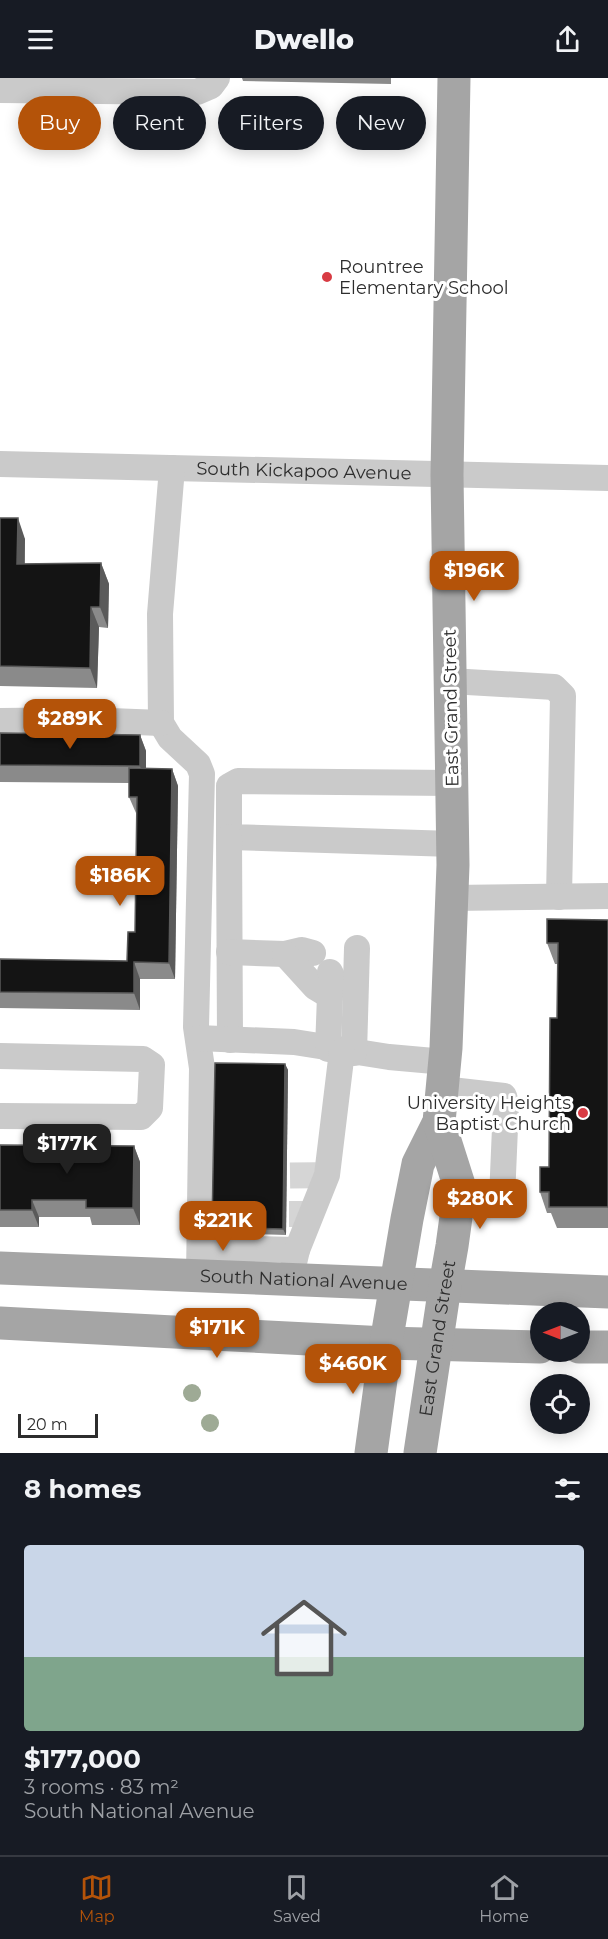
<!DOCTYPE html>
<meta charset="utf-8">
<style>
:root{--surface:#171b24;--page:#242831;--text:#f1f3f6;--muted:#9ea1a6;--line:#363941;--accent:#b45309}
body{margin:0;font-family:Montserrat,sans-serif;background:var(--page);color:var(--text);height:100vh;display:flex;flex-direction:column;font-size:22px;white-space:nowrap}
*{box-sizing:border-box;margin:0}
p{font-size:20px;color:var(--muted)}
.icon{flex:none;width:33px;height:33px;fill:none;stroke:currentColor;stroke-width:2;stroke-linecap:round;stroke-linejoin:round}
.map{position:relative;height:1375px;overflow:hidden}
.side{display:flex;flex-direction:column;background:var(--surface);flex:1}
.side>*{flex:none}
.hud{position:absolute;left:18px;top:18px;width:573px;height:54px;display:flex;gap:12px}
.needle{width:39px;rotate:270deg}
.controls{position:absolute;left:530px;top:1224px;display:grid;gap:12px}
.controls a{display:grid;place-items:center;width:60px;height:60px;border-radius:50%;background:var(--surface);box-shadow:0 3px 15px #0003;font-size:30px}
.scale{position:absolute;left:18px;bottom:15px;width:80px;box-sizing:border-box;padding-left:6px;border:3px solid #2d2d2d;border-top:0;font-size:16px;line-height:21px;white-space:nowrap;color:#2d2d2d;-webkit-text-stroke:4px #fff;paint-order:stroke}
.price{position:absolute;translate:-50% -51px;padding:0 14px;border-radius:12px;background:var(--accent);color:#fff;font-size:20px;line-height:39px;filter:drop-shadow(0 2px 3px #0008)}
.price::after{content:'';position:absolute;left:50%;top:36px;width:18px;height:14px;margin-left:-9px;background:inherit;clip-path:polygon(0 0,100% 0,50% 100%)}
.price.selected{background:#222;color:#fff}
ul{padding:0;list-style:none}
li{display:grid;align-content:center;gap:12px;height:318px;padding:0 24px}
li+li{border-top:2px solid var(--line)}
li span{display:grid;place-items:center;height:186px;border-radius:6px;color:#555}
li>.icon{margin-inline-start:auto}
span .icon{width:108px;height:108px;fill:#fffc;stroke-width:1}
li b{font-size:26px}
h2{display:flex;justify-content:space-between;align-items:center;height:72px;padding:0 24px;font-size:26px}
.chip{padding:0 21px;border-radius:27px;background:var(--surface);box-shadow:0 3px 15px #0003;font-size:21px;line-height:54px}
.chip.selected{background:var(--accent);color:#fff}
header{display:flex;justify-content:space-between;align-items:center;height:78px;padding:0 24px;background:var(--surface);font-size:27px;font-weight:800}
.tabs{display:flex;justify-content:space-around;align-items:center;height:84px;border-top:2px solid var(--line);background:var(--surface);font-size:16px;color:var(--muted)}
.tabs a{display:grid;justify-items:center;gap:3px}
.tabs .selected{color:var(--accent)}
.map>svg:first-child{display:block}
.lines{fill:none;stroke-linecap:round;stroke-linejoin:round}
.minor-tunnel{stroke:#d5d5d5;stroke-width:26;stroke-dasharray:26 13;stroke-linecap:butt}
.minor{stroke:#cacaca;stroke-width:26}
.major{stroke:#a5a5a5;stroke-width:33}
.tree{fill:#9eaa95}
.wall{fill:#8a8a8a}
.shaded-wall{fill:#5a5a5a}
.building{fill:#141414;stroke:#5a5a5a;stroke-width:1.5}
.poi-dot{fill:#d83b43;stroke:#fff;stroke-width:2}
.labels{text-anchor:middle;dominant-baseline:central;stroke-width:6;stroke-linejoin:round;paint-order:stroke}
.poi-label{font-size:18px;fill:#2d2d2d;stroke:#fff;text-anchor:start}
.street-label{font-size:18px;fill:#2d2d2d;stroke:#fff}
</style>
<header><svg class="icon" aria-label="menu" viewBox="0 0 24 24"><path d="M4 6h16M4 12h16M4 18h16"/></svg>Dwello<svg class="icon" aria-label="share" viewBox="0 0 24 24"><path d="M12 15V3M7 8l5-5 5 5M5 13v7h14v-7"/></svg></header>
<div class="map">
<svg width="608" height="1375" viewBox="0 0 608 1375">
<rect width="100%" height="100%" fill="#fff"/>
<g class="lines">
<!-- minor-tunnel -->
<g class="minor-tunnel">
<path d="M 251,1098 L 327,1097"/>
<path d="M 250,1136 L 311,1136"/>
</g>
<!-- minor -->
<g class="minor">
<path d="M 0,12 L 197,14 L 211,8 L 217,0"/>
<path id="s1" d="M 0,386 L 608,400"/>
<path d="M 172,390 L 160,536 L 161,645 L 170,660 L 198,686 L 202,696 L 196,949 L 202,990 L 199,1198"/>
<path d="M 450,603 L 554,609 L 563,618 L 559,819"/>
<path d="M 0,643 L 85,642 L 161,645"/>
<path d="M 452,705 L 238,703 L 229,708 L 229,759 L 453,766"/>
<path d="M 229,759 L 230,962"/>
<path d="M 452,820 L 608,818"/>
<path d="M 229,874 L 285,876 L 302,872 L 313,875"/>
<path d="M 285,876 L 315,909 L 330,918"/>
<path d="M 198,960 L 294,964 L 389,979 L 445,984"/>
<path d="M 328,971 L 330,918 L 334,902 L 330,894"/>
<path d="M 354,975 L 357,870"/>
<path d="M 0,978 L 143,981 L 152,987 L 150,1030 L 141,1039 L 0,1038"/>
<path d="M 442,1011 L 504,1018 L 506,1026 L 502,1120"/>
<path d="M 200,1170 L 297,1172"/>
<path d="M 290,1202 L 297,1172 L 327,1097 L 342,973"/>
</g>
<!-- major -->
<g class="major">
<path id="s2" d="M 0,1190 L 608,1214"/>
<path d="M 0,1245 L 386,1265 L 540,1269"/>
<path d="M 579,1269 L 608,1269"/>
<path d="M 371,1375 L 386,1265 L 407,1141 L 418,1086 L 439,1044 L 446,970 L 453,787 L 447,397 L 454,0"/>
<path id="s3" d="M 420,1375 L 445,1208 L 452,1168 L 460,1110 L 439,1044"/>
</g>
</g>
<!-- trees -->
<g class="tree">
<circle cx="192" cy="1315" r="9"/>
<circle cx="210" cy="1345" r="9"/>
</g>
<!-- wall -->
<g class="wall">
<path d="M 242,0 L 391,0 L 391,6 L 243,3 Z"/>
<path d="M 0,440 L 25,461 L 25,486 L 101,485 L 109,506 L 108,550 L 99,549 L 97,610 L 0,608 Z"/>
<path d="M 0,655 L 140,657 L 146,673 L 146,691 L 172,691 L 178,708 L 175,901 L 140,901 L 140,932 L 0,930 L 0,881 L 127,883 L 135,854 L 137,735 L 136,735 L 129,719 L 129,705 L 0,704 Z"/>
<path d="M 608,842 L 608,1150 L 557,1150 L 551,1135 L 547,1135 L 540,1114 L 549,1089 L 557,940 L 558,886 L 555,886 L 547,865 Z"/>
<path d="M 285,986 L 288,992 L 286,1157 L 215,1155 L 212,1149 Z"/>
<path d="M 0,1067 L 134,1068 L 140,1084 L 140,1147 L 92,1147 L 90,1139 L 39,1139 L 39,1149 L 0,1149 Z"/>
</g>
<!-- shaded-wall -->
<g class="shaded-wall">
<path d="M 18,440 L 25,461 L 24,507 L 17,486 Z"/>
<path d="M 101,485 L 109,506 L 108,550 L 100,529 Z"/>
<path d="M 91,529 L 99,549 L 97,610 L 90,590 Z"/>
<path d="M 140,657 L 146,673 L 146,705 L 140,688 Z"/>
<path d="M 172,691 L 178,708 L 175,901 L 169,885 Z"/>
<path d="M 134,884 L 140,901 L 140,932 L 134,915 Z"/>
<path d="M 285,986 L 288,992 L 286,1157 L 283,1151 Z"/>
<path d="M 134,1068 L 140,1084 L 140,1147 L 133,1130 Z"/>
<path d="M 32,1122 L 39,1139 L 39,1149 L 32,1132 Z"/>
</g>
<!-- building -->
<g class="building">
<path d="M 0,440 L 18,440 L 17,486 L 101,485 L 100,529 L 91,529 L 90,590 L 0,588 Z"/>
<path d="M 0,655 L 140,657 L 140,688 L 0,687 Z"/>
<path d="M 129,690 L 172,691 L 169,885 L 134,884 L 134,915 L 0,914 L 0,881 L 127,883 L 128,854 L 135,854 L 137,719 L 129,719 Z"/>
<path d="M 547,841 L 608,842 L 608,1129 L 549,1129 L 549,1114 L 540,1114 L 540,1089 L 549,1089 L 550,940 L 557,940 L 558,865 L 547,865 Z"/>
<path d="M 215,985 L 285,986 L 283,1151 L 212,1149 Z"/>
<path d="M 0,1067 L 134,1068 L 133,1130 L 86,1130 L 86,1122 L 32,1122 L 32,1132 L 0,1132 Z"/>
</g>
<!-- markers -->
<g class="poi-dot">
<circle cx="327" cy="199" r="6"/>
<circle cx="583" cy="1035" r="6"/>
</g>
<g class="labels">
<!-- poi labels -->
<g class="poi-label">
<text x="339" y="189">Rountree<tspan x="339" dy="21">Elementary School</tspan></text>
<text x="571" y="1025" text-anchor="end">University Heights<tspan x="571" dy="21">Baptist Church</tspan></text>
</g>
<!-- street labels -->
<g class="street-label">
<text stroke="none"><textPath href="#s1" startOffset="304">South Kickapoo Avenue</textPath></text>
<text transform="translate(451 630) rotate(-91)">East Grand Street</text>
<text stroke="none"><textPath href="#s2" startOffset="304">South National Avenue</textPath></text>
<text stroke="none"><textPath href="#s3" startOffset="116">East Grand Street</textPath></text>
</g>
</g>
</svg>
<div class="controls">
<a><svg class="needle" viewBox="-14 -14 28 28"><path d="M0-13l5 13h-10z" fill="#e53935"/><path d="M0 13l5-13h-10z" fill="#9ea1a6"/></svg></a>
<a><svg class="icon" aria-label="locate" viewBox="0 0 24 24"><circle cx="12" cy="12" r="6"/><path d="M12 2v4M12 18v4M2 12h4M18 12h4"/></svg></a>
</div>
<div class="scale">20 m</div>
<b class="price" style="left:474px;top:524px">$196K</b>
<b class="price" style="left:70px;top:672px">$289K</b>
<b class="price" style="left:120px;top:829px">$186K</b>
<b class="price selected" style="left:67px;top:1097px">$177K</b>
<b class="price" style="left:480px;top:1152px">$280K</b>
<b class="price" style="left:223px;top:1174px">$221K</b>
<b class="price" style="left:217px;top:1281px">$171K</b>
<b class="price" style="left:353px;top:1317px">$460K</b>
<div class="hud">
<a class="chip selected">Buy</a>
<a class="chip">Rent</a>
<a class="chip">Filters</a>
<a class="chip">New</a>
</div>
</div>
<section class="side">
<h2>8 homes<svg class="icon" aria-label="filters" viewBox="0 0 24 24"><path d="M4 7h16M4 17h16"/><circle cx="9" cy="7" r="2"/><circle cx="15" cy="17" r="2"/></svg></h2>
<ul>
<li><span style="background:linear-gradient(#c9d6e8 60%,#7fa58c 0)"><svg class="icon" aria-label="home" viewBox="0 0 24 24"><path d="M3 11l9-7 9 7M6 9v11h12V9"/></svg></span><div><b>$177,000</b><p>3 rooms · 83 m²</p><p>South National Avenue</p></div></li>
</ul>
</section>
<nav class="tabs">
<a class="selected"><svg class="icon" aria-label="map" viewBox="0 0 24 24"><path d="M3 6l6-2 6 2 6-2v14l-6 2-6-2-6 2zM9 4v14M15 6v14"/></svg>Map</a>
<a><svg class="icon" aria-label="saved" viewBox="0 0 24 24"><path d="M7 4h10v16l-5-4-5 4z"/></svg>Saved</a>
<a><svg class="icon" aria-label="home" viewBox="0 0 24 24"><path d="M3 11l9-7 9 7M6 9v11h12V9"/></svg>Home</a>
</nav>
